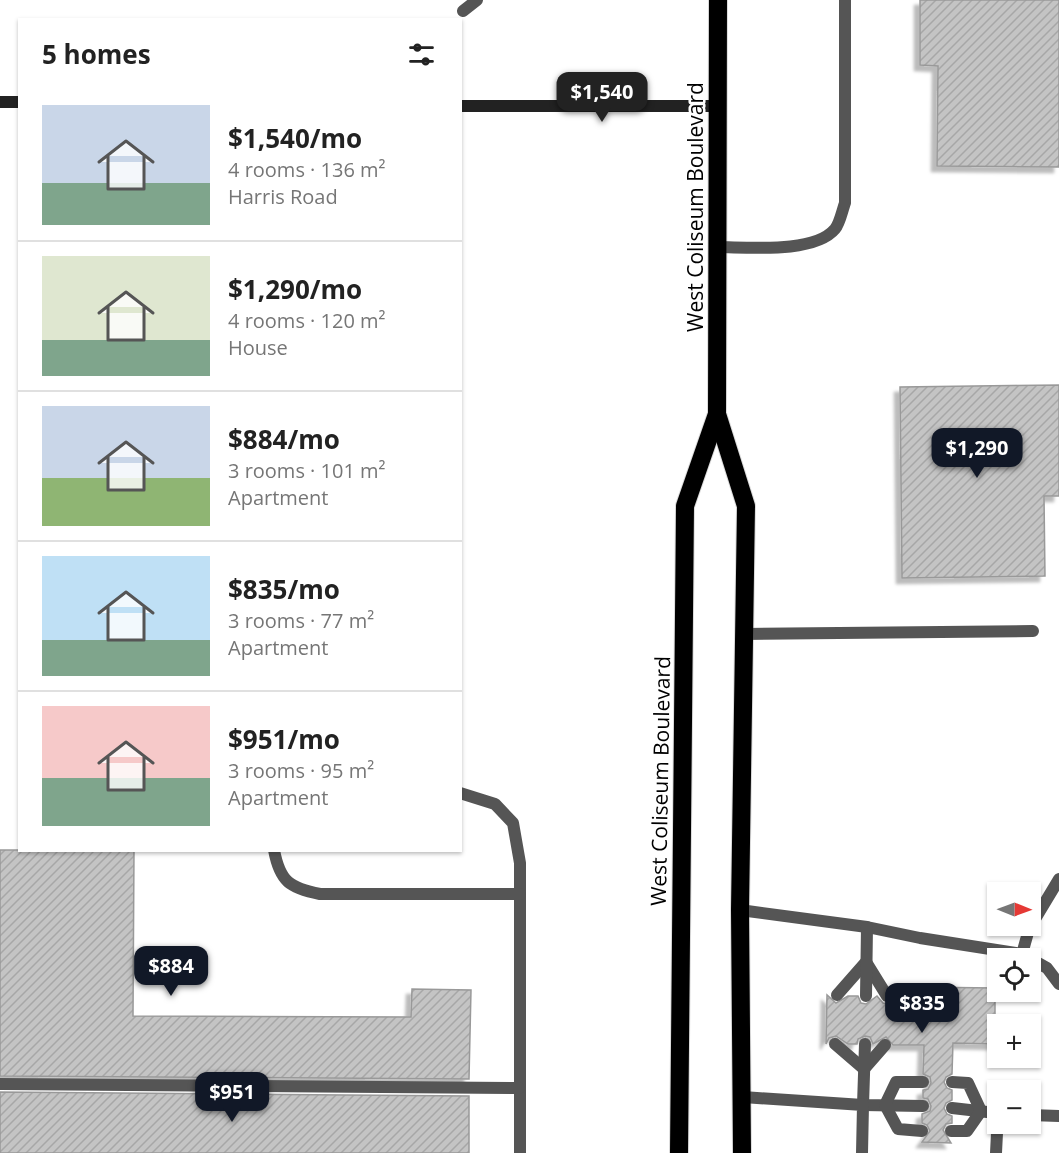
<!DOCTYPE html>
<meta charset="utf-8">
<style>
:root{--surface:#fff;--page:#f2f2f2;--text:#222;--muted:#767676;--line:#e0e0e0;--accent:#111827}
body{margin:0;font-family:"Open Sans",sans-serif;background:var(--page);color:var(--text);height:100vh;display:flex;flex-direction:column;font-size:22px;white-space:nowrap}
*{box-sizing:border-box;margin:0}
p{font-size:20px;color:var(--muted)}
.icon{flex:none;width:33px;height:33px;fill:none;stroke:currentColor;stroke-width:2;stroke-linecap:round;stroke-linejoin:round}
.map{position:relative;flex:1;overflow:hidden}
.sheet{position:absolute;left:18px;top:18px;width:444px;height:834px;display:flex;flex-direction:column;background:var(--surface);border-radius:0px;box-shadow:0 2px 4px #0004}
.sheet>*{flex:none}
.needle{width:39px;rotate:91deg}
.buttons{position:absolute;left:987px;top:882px;display:grid;gap:12px}
.buttons a{display:grid;place-items:center;width:54px;height:54px;border-radius:0px;background:var(--surface);box-shadow:0 2px 4px #0004;font-size:30px}
.price{position:absolute;translate:-50% -51px;padding:0 14px;border-radius:12px;background:var(--accent);color:#fff;font-size:20px;line-height:39px;filter:drop-shadow(0 2px 3px #0008)}
.price::after{content:'';position:absolute;left:50%;top:36px;width:18px;height:14px;margin-left:-9px;background:inherit;clip-path:polygon(0 0,100% 0,50% 100%)}
.price.on{background:#222;color:#fff}
ul{padding:0;list-style:none}
li{display:flex;align-items:center;gap:18px;height:150px;padding:0 24px}
li+li{border-top:2px solid var(--line)}
li span{display:grid;place-items:center;flex:none;width:168px;height:120px;border-radius:0px;color:#555}
li>.icon{margin-inline-start:auto}
span .icon{width:72px;height:72px;fill:#fffc;stroke-width:1}
li b{font-size:26px}
h2{display:flex;justify-content:space-between;align-items:center;height:72px;padding:0 24px;font-size:26px}
.map>svg:first-child{display:block}
.building{fill:url(#building-hatch);stroke:#999;stroke-width:1.5;filter:url(#shadow)}
.lines{fill:none;stroke-linecap:round;stroke-linejoin:round}
.highway-casing{stroke:#dbdbdb;stroke-width:20}
.lane{stroke:#555;stroke-width:12}
.secondary{stroke:#222;stroke-width:12}
.highway{stroke:#000;stroke-width:18}
.labels{text-anchor:middle;dominant-baseline:central;stroke-width:5;stroke-linejoin:round;paint-order:stroke}
.street-label{font-size:21px;fill:#000;stroke:#fff}
</style>
<div class="map">
<svg width="1059" height="1153" viewBox="0 0 1059 1153">
<defs>
<pattern id="building-hatch" width="6" height="6" patternUnits="userSpaceOnUse" patternTransform="scale(1.5)"><rect width="6" height="6" fill="#c4c4c4"/><path d="M-1 1l2-2M0 6l6-6M5 7l2-2" fill="none" stroke="#a7a7a7"/></pattern>
<filter id="shadow"><feDropShadow dx="-5.5" dy="5.5" stdDeviation="1.5" flood-color="#0004"/></filter>
</defs>
<rect width="100%" height="100%" fill="#fff"/>
<!-- building -->
<g class="building">
<path d="M 920,0 L 1059,0 L 1059,167 L 937,166 L 938,66 L 920,65 Z"/>
<path d="M 1059,385 L 1059,496 L 1044,496 L 1045,576 L 902,578 L 900,387 Z"/>
<path d="M 0,850 L 134,850 L 133,1016 L 411,1017 L 412,989 L 471,990 L 469,1079 L 0,1076 Z"/>
<path d="M 914,987 L 995,988 L 995,1044 L 953,1043 L 952,1074 L 946,1077 L 944,1082 L 947,1088 L 952,1090 L 952,1100 L 946,1103 L 944,1108 L 947,1114 L 952,1116 L 952,1123 L 946,1124 L 943,1130 L 951,1143 L 922,1142 L 930,1131 L 927,1125 L 922,1123 L 922,1114 L 930,1111 L 931,1106 L 928,1099 L 923,1098 L 923,1090 L 928,1089 L 931,1083 L 930,1077 L 923,1074 L 924,1045 L 893,1045 L 886,1037 L 873,1044 L 870,1037 L 865,1036 L 858,1039 L 857,1044 L 848,1044 L 836,1036 L 829,1038 L 826,1044 L 827,995 L 836,1003 L 848,996 L 858,996 L 861,1003 L 866,1004 L 877,996 L 883,1003 L 888,1004 L 895,996 L 913,996 Z"/>
<path d="M 0,1092 L 469,1096 L 469,1153 L 0,1153 Z"/>
</g>
<g class="lines">
<!-- highway casing -->
<g class="highway-casing">
<g id="highway">
<path d="M 718,0 L 717,414 L 746,506 L 740,910 L 742,1153"/>
<path d="M 679,1153 L 685,506 L 717,414"/>
</g>
</g>
<!-- lane -->
<g class="lane">
<path d="M 463,11 L 477,0"/>
<path d="M 717,247 C 747,247 814,254 835,229 C 840,223 842,211 845,203 L 845,0"/>
<path d="M 744,634 L 1033,631"/>
<path d="M 460,793 L 495,804 L 513,823 L 520,863 L 520,1153"/>
<path d="M 274,850 C 280,882 290,888 320,894 L 520,894"/>
<path d="M 740,910 L 867,927 L 920,938 L 1022,954 L 1047,968 L 1059,984"/>
<path d="M 1022,954 L 1029,929 L 1059,879"/>
<path d="M 837,995 L 866,962 L 887,996"/>
<path d="M 866,996 L 867,927"/>
<path d="M 835,1044 L 864,1069 L 885,1045"/>
<path d="M 865,1044 L 863,1105 L 923,1106"/>
<path d="M 0,1084 L 519,1088"/>
<path d="M 743,1097 L 863,1105 L 862,1153"/>
<path d="M 952,1108 L 996,1113"/>
<path d="M 1030,1115 L 1059,1116"/>
<path d="M 922,1131 L 898,1129 L 885,1105 L 896,1082 L 923,1082"/>
<path d="M 951,1131 L 967,1131 L 981,1111 L 968,1083 L 952,1082"/>
<path d="M 996,1153 L 998,1113"/>
</g>
<!-- secondary -->
<g class="secondary">
<path d="M 0,102 L 20,102"/>
<path d="M 460,106 L 718,106"/>
</g>
<!-- highway -->
<use href="#highway" class="highway"/>
</g>
<g class="labels">
<!-- street labels -->
<g class="street-label">
<text transform="translate(695 207) rotate(-90)">West Coliseum Boulevard</text>
<text transform="translate(660 781) rotate(-89)">West Coliseum Boulevard</text>
</g>
</g>
</svg>
<div class="buttons">
<a><svg class="needle" viewBox="-14 -14 28 28"><path d="M0-13l5 13h-10z" fill="#e53935"/><path d="M0 13l5-13h-10z" fill="#767676"/></svg></a>
<a><svg class="icon" aria-label="locate" viewBox="0 0 24 24"><circle cx="12" cy="12" r="6"/><path d="M12 2v4M12 18v4M2 12h4M18 12h4"/></svg></a>
<a>+</a>
<a>−</a>
</div>
<b class="price on" style="left:602px;top:123px">$1,540</b>
<b class="price" style="left:977px;top:479px">$1,290</b>
<b class="price" style="left:171px;top:997px">$884</b>
<b class="price" style="left:922px;top:1034px">$835</b>
<b class="price" style="left:232px;top:1123px">$951</b>
<section class="sheet">
<h2>5 homes<svg class="icon" aria-label="filters" viewBox="0 0 24 24"><path d="M4 7h16M4 17h16"/><circle cx="9" cy="7" r="2"/><circle cx="15" cy="17" r="2"/></svg></h2>
<ul>
<li><span style="background:linear-gradient(#c9d6e8 65%,#7fa58c 0)"><svg class="icon" aria-label="home" viewBox="0 0 24 24"><path d="M3 11l9-7 9 7M6 9v11h12V9"/></svg></span><div><b>$1,540/mo</b><p>4 rooms · 136 m²</p><p>Harris Road</p></div></li>
<li><span style="background:linear-gradient(#dfe7d0 70%,#7fa58c 0)"><svg class="icon" aria-label="home" viewBox="0 0 24 24"><path d="M3 11l9-7 9 7M6 9v11h12V9"/></svg></span><div><b>$1,290/mo</b><p>4 rooms · 120 m²</p><p>House</p></div></li>
<li><span style="background:linear-gradient(#c9d6e8 60%,#8fb573 0)"><svg class="icon" aria-label="home" viewBox="0 0 24 24"><path d="M3 11l9-7 9 7M6 9v11h12V9"/></svg></span><div><b>$884/mo</b><p>3 rooms · 101 m²</p><p>Apartment</p></div></li>
<li><span style="background:linear-gradient(#bfe0f5 70%,#7fa58c 0)"><svg class="icon" aria-label="home" viewBox="0 0 24 24"><path d="M3 11l9-7 9 7M6 9v11h12V9"/></svg></span><div><b>$835/mo</b><p>3 rooms · 77 m²</p><p>Apartment</p></div></li>
<li><span style="background:linear-gradient(#f6c9c9 60%,#7fa58c 0)"><svg class="icon" aria-label="home" viewBox="0 0 24 24"><path d="M3 11l9-7 9 7M6 9v11h12V9"/></svg></span><div><b>$951/mo</b><p>3 rooms · 95 m²</p><p>Apartment</p></div></li>
</ul>
</section>
</div>
